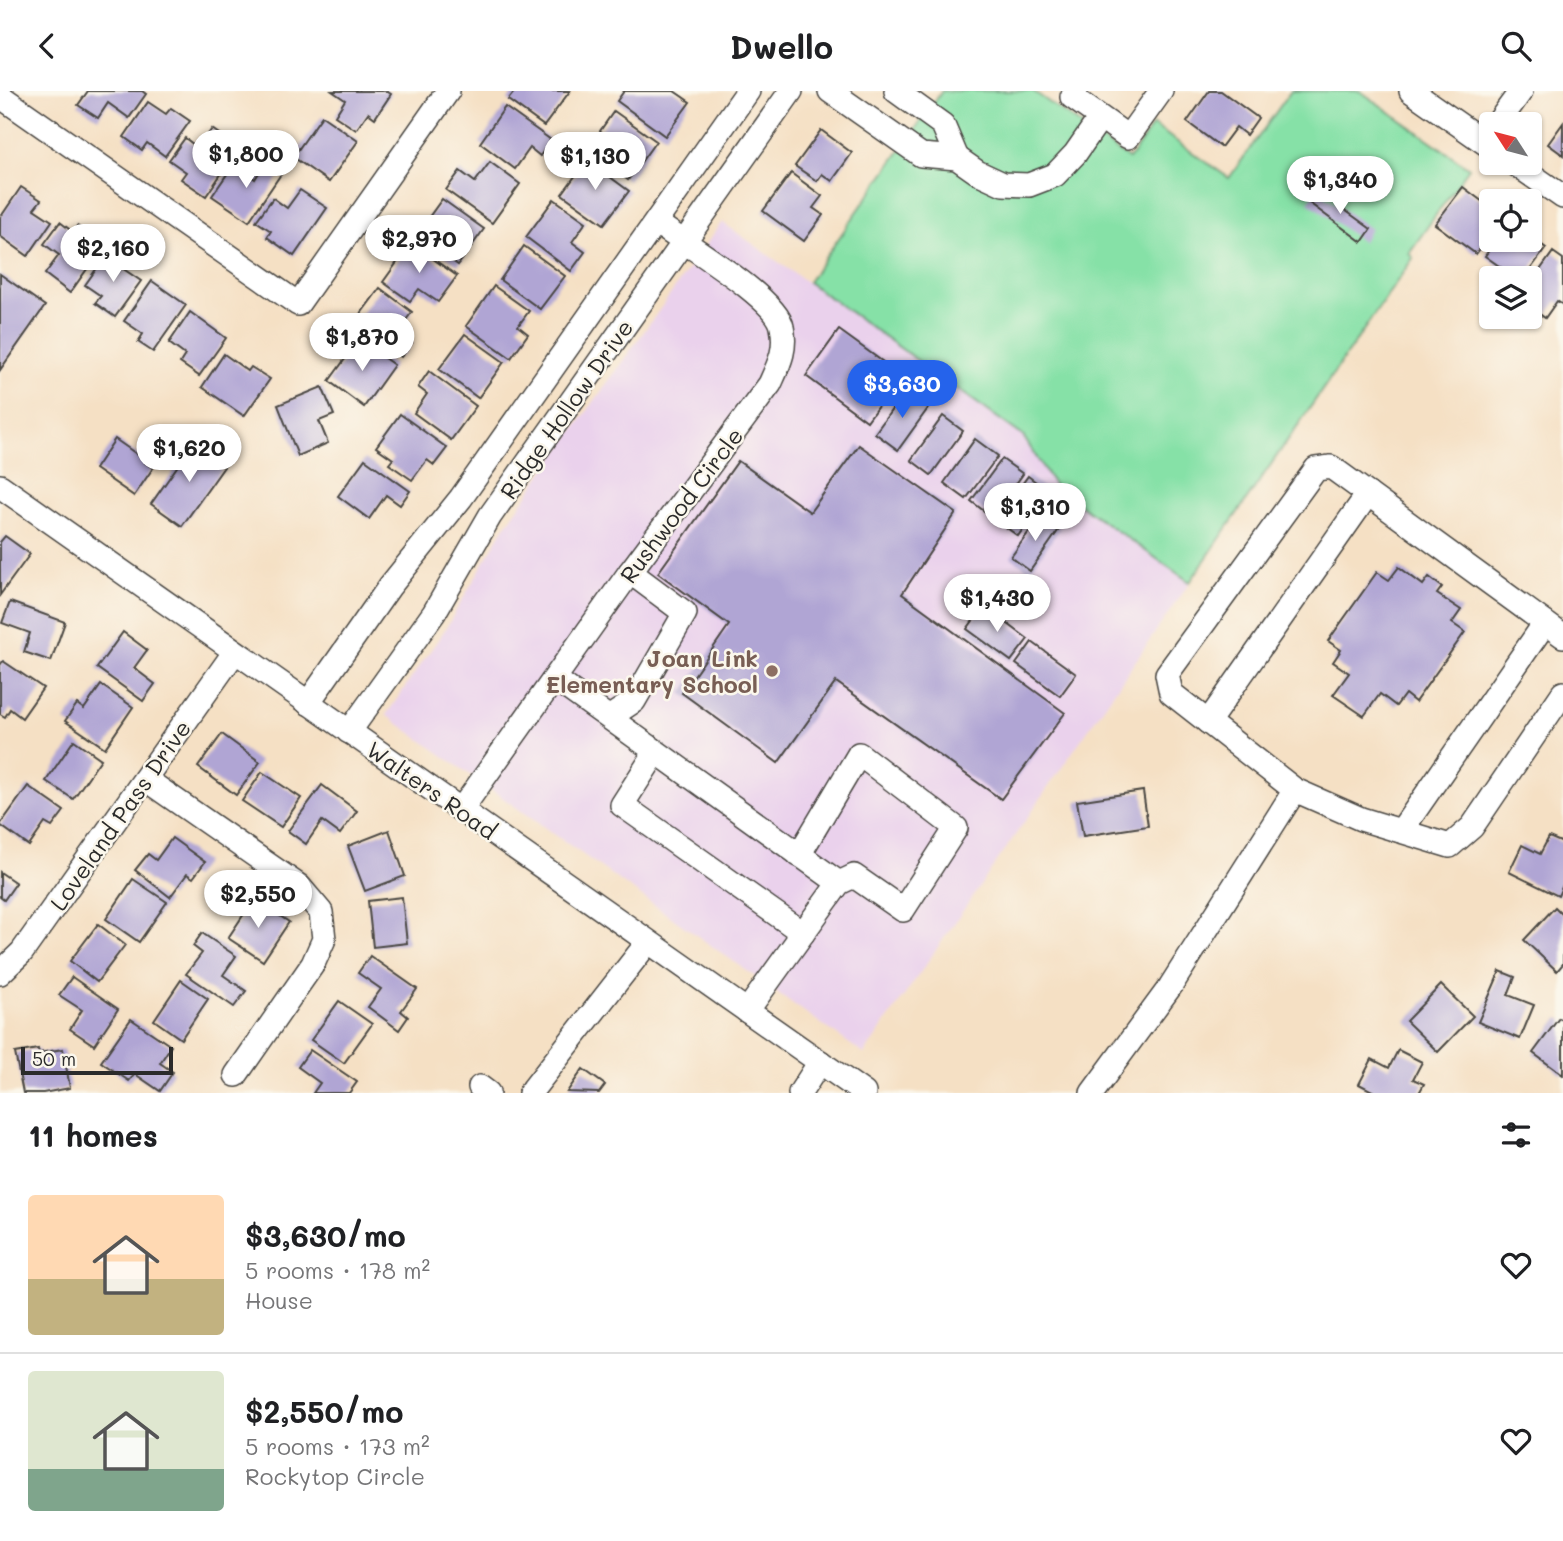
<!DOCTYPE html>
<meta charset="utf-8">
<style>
:root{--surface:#fff;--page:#f6f6f6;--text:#202124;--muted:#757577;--line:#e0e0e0;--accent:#2563eb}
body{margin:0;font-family:Mali,sans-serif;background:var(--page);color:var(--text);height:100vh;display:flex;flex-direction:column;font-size:26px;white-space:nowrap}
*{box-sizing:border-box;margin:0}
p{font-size:23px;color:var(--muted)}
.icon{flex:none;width:38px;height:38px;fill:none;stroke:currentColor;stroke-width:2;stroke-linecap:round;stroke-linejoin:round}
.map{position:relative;height:1002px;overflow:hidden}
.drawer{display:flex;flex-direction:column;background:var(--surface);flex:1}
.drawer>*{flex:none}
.needle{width:46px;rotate:306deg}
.fabs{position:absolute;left:1479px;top:21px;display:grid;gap:14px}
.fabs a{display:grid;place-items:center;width:63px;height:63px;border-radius:7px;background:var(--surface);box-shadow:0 2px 5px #0004;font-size:35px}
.scale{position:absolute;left:21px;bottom:18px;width:152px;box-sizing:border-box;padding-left:7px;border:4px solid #2b2b2b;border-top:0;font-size:19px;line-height:24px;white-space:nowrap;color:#2b2b2b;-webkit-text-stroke:5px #fbf7ec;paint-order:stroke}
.price{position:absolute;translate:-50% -60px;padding:0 16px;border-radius:24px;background:#fff;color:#222;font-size:23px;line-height:46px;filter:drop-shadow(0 2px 4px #0008)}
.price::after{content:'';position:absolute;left:50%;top:42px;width:21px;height:16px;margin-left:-10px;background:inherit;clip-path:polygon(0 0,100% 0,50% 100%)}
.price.current{background:var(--accent);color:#fff}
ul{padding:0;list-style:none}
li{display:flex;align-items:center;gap:21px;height:175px;padding:0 28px}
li+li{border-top:2px solid var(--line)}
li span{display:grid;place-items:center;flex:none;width:196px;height:140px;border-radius:7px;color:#555}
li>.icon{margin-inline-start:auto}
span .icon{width:84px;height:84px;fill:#fffc;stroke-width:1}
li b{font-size:30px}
h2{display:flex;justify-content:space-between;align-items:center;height:84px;padding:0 28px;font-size:30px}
header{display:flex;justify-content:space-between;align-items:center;height:91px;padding:0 28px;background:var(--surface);font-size:32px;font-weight:700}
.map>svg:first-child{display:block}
.built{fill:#ead1ec}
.green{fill:#86e1a7;stroke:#588669;stroke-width:2}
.building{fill:#b0a5d4}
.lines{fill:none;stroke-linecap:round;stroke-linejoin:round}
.minor-casing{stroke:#494642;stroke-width:26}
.minor{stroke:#fff;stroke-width:23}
.education-dot{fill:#8d6e63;stroke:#fbf7ec;stroke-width:2.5}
.labels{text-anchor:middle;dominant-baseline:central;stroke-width:5;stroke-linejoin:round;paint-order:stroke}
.street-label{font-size:23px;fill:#2b2b2b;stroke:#fbf7ec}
.education-label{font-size:23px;font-weight:bold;fill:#785e54;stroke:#fbf7ec;text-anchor:end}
</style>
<header><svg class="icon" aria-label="back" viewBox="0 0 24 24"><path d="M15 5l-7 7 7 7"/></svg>Dwello<svg class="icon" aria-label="search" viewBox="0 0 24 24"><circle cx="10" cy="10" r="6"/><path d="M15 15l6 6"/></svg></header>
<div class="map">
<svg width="1563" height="1002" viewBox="0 0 1563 1002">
<rect width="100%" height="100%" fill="#fbf7ec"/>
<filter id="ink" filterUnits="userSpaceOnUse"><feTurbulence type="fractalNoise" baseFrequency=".0143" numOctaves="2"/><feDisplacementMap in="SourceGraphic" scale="14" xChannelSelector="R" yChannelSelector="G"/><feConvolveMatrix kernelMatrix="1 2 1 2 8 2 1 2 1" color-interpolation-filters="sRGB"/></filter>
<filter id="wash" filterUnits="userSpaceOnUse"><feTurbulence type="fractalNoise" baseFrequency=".00686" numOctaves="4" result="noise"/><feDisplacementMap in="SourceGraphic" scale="28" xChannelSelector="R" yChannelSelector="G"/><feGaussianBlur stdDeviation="1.57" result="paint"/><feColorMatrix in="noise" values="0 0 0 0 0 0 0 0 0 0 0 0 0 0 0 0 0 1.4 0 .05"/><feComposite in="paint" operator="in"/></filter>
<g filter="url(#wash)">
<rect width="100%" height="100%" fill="#f5e0c4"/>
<!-- built -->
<path class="built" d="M 722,131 L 1023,345 L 1056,397 L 1190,491 L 864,963 L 386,624 L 446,537 L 504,437 Z"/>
<!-- green -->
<path class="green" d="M 942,0 L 1033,0 L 1129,68 L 1153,34 L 1229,87 L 1291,0 L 1360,0 L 1469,77 L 1409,162 L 1413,167 L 1190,491 L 1056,397 L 1023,345 L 808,191 Z"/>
<g id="blocks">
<!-- building -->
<g class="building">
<path d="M 88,0 L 142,0 L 146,3 L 129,27 L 108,12 L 98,27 L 78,14 Z"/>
<path d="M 332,0 L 386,0 L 391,3 L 375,27 L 368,22 L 356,39 L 335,25 L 345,9 Z"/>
<path d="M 515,0 L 570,0 L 544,35 L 508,9 Z"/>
<path d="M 624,0 L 674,0 L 690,11 L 665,45 L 617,10 Z"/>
<path d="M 1209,0 L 1221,0 L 1258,27 L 1246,44 L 1236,36 L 1221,56 L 1187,31 Z"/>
<path d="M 148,11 L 166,23 L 171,17 L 190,30 L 165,65 L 147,52 L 142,59 L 124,46 Z"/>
<path d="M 505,16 L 551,49 L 540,65 L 530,57 L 515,78 L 480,52 Z"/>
<path d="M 614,20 L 656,50 L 628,89 L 603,70 L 616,52 L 600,40 Z"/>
<path d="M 322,25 L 358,50 L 329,91 L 293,66 Z"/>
<path d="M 1563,32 L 1563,64 L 1548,53 Z"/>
<path d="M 212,38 L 239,57 L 206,105 L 181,88 L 186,81 L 169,69 L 185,47 L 198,57 Z"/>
<path d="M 821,39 L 852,62 L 832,90 L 822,83 L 817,90 L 795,75 Z"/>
<path d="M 587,69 L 629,100 L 604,133 L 562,103 Z"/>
<path d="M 490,71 L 520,93 L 492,132 L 446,99 L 460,80 L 475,91 Z"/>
<path d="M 265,72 L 281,83 L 249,130 L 212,105 L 234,73 L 255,88 Z"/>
<path d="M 791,82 L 822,105 L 813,117 L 823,124 L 804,150 L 763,120 Z"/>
<path d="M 21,96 L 41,109 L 34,118 L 52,130 L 28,165 L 0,145 L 0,127 Z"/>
<path d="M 1463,96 L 1491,117 L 1491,142 L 1476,163 L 1435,133 Z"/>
<path d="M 300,99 L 327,117 L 294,165 L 267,146 L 271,140 L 256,130 L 273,107 L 287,117 Z"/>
<path d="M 1317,99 L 1371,138 L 1362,151 L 1308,111 Z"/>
<path d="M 442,108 L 484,138 L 458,174 L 416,144 Z"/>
<path d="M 554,108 L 586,131 L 572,151 L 585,161 L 571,180 L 526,146 Z"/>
<path d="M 60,131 L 73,141 L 77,135 L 104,154 L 70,202 L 45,183 L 59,164 L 44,153 Z"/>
<path d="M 1530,145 L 1546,157 L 1524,187 L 1500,187 L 1506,180 L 1485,165 L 1496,149 L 1530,149 Z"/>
<path d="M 411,152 L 457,185 L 438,211 L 419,198 L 410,210 L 383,191 Z"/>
<path d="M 524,155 L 565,185 L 540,218 L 500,189 Z"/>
<path d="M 109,160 L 126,171 L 122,177 L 141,190 L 115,226 L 95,212 L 101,205 L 85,194 Z"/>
<path d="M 1553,161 L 1563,168 L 1563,214 L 1557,210 L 1545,227 L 1530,216 L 1530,193 Z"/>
<path d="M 0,183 L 45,215 L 0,279 Z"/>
<path d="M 152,190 L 186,214 L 153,261 L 138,251 L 143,243 L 124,230 Z"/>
<path d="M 494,195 L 529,220 L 518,235 L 528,243 L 511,267 L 466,235 Z"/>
<path d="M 380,197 L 412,221 L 397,241 L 412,252 L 401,266 L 354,232 Z"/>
<path d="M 190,221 L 226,247 L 199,285 L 180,272 L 185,264 L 169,252 Z"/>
<path d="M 839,239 L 901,284 L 867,330 L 806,285 Z"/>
<path d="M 465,243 L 504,271 L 478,307 L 439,278 Z"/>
<path d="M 359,249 L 394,274 L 364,316 L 329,290 Z"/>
<path d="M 224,263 L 248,280 L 251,276 L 270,288 L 244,325 L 202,296 Z"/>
<path d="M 429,280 L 476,315 L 451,349 L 414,322 L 427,303 L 418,296 Z"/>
<path d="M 322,296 L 334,324 L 319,330 L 328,352 L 298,365 L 278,314 Z"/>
<path d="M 906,299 L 929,316 L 898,359 L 875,342 Z"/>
<path d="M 400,323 L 447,357 L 434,374 L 427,369 L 412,389 L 389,373 L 393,368 L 376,356 Z"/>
<path d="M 943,325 L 963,340 L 931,384 L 911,369 Z"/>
<path d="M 115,348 L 145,369 L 144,371 L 153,377 L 134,405 L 95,378 Z"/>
<path d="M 975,348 L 998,365 L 966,408 L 944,392 Z"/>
<path d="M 195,350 L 226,373 L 182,435 L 151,413 Z"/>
<path d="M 859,354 L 956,422 L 902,503 L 1065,622 L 1001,708 L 836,591 L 778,672 L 682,602 L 729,534 L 658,482 L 738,370 L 810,421 Z"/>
<path d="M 365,368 L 410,400 L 400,414 L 386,404 L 369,428 L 338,405 Z"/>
<path d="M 1002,368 L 1023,383 L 992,426 L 971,410 Z"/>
<path d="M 1028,385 L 1049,401 L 1018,445 L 996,429 Z"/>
<path d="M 1041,424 L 1060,437 L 1030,480 L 1011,466 Z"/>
<path d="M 5,445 L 30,463 L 0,504 L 0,451 Z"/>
<path d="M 1399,476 L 1423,494 L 1429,486 L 1442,496 L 1437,503 L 1461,519 L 1452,532 L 1465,541 L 1415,611 L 1405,603 L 1396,615 L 1380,603 L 1364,625 L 1333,604 L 1349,582 L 1333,571 L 1341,559 L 1328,550 L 1377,481 L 1389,489 Z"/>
<path d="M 10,511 L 65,531 L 51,570 L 24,561 L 30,542 L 2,532 Z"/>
<path d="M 984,515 L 1028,548 L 1011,570 L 967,538 Z"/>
<path d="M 123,541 L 147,559 L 134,577 L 155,593 L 143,610 L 97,577 Z"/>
<path d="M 1032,551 L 1076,583 L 1060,605 L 1016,573 Z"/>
<path d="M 3,570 L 43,597 L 22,627 L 10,618 L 5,626 L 0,623 L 0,574 Z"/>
<path d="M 101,594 L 133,616 L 105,657 L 65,630 L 77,613 L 84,618 Z"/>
<path d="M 222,643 L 260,671 L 236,704 L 198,676 Z"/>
<path d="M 74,649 L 101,668 L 73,708 L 46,690 Z"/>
<path d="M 262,681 L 301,707 L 281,736 L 242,710 Z"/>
<path d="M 322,694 L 357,720 L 340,743 L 322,730 L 306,753 L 288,740 Z"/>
<path d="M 28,695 L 64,720 L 52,736 L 45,732 L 29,755 L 0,734 Z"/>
<path d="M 1143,700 L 1148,735 L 1083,745 L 1077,710 Z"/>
<path d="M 389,739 L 405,785 L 365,800 L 348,755 Z"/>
<path d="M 1549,746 L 1563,752 L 1563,794 L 1558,805 L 1509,781 L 1522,754 L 1540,763 Z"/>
<path d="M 172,747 L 205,771 L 193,787 L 187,783 L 170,806 L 135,779 L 148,763 L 156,769 Z"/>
<path d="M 0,781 L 16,792 L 4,809 L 0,806 Z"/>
<path d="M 133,788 L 167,811 L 139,851 L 106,828 Z"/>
<path d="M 402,806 L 407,852 L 373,856 L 368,810 Z"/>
<path d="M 254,808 L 289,831 L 263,870 L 228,847 Z"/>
<path d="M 1555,816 L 1563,824 L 1563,873 L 1557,880 L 1524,849 Z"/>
<path d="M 98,833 L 125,854 L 97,891 L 70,870 Z"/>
<path d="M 202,842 L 236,865 L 223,884 L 246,900 L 234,916 L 186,883 L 202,862 L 193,855 Z"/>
<path d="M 370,865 L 417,898 L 401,920 L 408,926 L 399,939 L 368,916 L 381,898 L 358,882 Z"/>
<path d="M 1500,880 L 1515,886 L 1508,904 L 1534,914 L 1520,948 L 1478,931 Z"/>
<path d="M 72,886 L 118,918 L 94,954 L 70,938 L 82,919 L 59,904 Z"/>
<path d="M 181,889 L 208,908 L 181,948 L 154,929 Z"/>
<path d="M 1441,894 L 1473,925 L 1438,961 L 1406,930 Z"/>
<path d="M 339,910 L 372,933 L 344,972 L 311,949 Z"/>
<path d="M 1559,927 L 1563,929 L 1563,984 L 1533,962 Z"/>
<path d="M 131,928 L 171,955 L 160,972 L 173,981 L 160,1000 L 135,983 L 129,990 L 101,971 Z"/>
<path d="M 38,958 L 39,962 L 63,958 L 70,997 L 43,1002 L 23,1002 L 15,962 Z"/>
<path d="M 310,959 L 357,991 L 349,1002 L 313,1002 L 320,992 L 298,976 Z"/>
<path d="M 1398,959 L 1422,971 L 1413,988 L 1424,993 L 1419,1002 L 1376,1002 L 1359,993 L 1372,968 L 1389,977 Z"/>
<path d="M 583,978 L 605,994 L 599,1002 L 567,1001 Z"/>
</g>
</g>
</g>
<g filter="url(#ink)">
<use href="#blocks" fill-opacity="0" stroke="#494642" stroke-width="2"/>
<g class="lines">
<!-- minor casing -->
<g class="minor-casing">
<g id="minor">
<path d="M 830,0 L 921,64 L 957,67 L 977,81 L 1003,93 L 1029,94 L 1055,84 L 1075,63 L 1100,27"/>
<path d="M 896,0 L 943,34 L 957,67"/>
<path d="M 1076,0 L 1072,6 L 1128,46 L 1161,0"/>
<path d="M 1411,0 L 1491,56"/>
<path d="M 0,5 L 298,213 L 448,0"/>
<path d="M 1497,33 L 1521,0"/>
<path d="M 1514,72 L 1563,106"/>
<path d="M 0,395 L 864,1002"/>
<path d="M 1563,545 L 1331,376 L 1316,378 L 1167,583 L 1171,602 L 1295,699 L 1361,728 L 1450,755 L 1472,736 L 1563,602"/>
<path d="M 555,588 L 839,792"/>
<path d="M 308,612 L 390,495 L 461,407 L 748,0"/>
<path d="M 610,626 L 634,610 L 685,522 L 630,481"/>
<path d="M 1208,631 L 1368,403"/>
<path d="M 349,641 L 434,522 L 490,425 L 791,0"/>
<path d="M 656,661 L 622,714 L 803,842"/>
<path d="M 145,688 L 299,795 L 321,821 L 324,848 L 313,873 L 236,984"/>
<path d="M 461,719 L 630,481 L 770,293 C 779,273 787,258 782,236 C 777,207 683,152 657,132"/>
<path d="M 1401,740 L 1545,532"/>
<path d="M 0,882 L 22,861 L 234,562"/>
<path d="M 747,920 L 839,792 L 854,785 L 903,819 L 956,737 L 859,663 L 799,764"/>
<path d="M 480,996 L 488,1002"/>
<path d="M 530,1002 L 648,851"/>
<path d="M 800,1002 L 820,971"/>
<path d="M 1092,1002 L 1170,896 L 1295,699"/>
</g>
</g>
<!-- minor -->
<use href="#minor" class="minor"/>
</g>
</g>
<!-- markers -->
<circle class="education-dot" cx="772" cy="580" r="7"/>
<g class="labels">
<!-- street labels -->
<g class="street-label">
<text transform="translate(566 318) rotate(-55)">Ridge Hollow Drive</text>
<text transform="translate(681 414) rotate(-53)">Rushwood Circle</text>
<text transform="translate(432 699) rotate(35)">Walters Road</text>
<text transform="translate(120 724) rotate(-55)">Loveland Pass Drive</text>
</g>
<!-- education labels -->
<g class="education-label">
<text x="758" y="567">Joan Link<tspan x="758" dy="26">Elementary School</tspan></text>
</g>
</g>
</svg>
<div class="fabs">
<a><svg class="needle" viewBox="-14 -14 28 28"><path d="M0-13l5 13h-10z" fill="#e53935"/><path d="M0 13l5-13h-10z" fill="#757577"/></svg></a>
<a><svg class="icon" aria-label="locate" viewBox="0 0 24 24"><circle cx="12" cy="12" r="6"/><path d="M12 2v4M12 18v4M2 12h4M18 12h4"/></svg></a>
<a><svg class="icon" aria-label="layers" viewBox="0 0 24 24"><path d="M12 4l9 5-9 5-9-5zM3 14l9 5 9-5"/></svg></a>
</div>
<div class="scale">50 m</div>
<b class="price" style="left:246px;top:99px">$1,800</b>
<b class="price" style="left:595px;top:101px">$1,130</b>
<b class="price" style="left:1340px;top:125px">$1,340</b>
<b class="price" style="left:419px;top:184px">$2,970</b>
<b class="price" style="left:113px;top:193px">$2,160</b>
<b class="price" style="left:362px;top:282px">$1,870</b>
<b class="price current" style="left:902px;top:329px">$3,630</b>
<b class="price" style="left:189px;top:393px">$1,620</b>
<b class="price" style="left:1035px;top:452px">$1,310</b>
<b class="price" style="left:997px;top:543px">$1,430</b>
<b class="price" style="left:258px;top:839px">$2,550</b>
</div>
<section class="drawer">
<h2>11 homes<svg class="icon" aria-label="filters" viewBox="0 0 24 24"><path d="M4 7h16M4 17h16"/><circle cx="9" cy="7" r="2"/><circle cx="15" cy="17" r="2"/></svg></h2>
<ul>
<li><span style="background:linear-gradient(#ffd9b3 60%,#c2b280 0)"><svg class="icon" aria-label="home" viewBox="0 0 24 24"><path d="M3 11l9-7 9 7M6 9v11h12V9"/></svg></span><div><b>$3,630/mo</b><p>5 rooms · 178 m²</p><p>House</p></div><svg class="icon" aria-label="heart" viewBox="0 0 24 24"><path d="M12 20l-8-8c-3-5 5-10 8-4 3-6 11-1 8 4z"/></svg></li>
<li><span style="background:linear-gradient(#dfe7d0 70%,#7fa58c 0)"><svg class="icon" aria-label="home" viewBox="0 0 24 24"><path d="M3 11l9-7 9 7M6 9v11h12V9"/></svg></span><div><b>$2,550/mo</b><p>5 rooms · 173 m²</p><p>Rockytop Circle</p></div><svg class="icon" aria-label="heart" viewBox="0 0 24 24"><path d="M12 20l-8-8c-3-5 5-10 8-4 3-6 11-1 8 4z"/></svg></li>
</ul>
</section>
